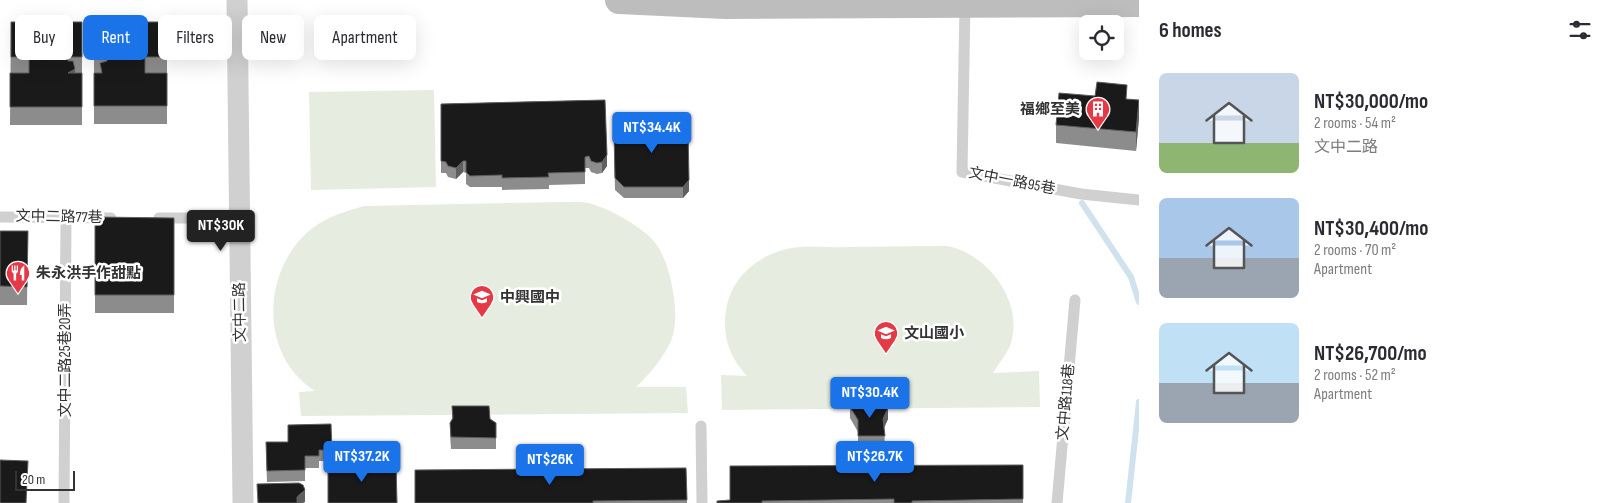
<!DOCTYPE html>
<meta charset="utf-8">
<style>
:root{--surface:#fff;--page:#f7f7f7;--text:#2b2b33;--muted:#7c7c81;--accent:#1a73e8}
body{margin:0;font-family:"Sofia Sans Condensed","Noto Sans TC",sans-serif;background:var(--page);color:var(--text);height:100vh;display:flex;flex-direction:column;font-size:19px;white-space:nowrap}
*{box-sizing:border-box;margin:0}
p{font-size:16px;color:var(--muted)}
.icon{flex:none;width:28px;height:28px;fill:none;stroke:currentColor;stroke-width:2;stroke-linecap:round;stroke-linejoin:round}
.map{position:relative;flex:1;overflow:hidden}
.sheet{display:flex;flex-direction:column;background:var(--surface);width:475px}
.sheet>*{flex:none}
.guide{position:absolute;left:15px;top:15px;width:475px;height:45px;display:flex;gap:10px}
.fabs{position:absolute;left:1079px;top:15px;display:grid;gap:10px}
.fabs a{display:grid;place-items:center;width:45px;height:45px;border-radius:8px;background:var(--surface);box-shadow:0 5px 20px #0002;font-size:25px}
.scale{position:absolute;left:15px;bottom:12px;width:60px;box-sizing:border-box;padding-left:5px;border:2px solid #333;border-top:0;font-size:14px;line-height:18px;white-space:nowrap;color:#333;-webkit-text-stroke:4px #fff;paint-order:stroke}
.price{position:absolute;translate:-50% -42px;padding:0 11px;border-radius:5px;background:var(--accent);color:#fff;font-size:16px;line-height:32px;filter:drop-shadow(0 1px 2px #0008)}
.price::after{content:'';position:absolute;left:50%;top:30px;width:15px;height:11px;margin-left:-8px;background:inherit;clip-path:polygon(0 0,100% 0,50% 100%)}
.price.on{background:#222;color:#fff}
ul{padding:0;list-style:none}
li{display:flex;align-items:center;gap:15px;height:125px;padding:0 20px}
li span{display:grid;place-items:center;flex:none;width:140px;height:100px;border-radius:8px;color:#555}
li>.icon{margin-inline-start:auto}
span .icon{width:60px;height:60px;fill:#fffc;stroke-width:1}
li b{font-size:21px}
h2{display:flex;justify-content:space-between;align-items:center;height:60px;padding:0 20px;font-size:21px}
.chip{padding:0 18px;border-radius:8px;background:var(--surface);box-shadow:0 5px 20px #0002;font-size:18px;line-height:45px}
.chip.on{background:var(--accent);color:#fff}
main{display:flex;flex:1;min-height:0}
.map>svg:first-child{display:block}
.green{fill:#e6ecdf}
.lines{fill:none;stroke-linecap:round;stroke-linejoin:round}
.stream{stroke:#cfe2ee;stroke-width:6}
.lane{stroke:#d0d0d0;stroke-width:11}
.street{stroke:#d0d0d0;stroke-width:21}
.secondary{stroke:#bdbdbd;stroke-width:28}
.wall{fill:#8c8c8c}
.shaded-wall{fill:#5f5f5f}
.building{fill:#1a1a1a;stroke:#5f5f5f}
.labels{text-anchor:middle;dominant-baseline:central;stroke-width:5;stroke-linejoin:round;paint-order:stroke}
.poi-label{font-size:15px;font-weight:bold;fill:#333;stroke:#fff;text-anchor:start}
.street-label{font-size:15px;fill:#333;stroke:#fff}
</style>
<main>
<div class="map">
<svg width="1139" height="503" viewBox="0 0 1139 503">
<rect width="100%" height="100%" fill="#fff"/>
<!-- green -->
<g class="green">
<path d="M 434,90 L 436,187 L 311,190 L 309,92 Z"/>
<path d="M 561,202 C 570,202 580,201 588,203 C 607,207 645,228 656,244 C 667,260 672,281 674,299 C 676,312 676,328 671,341 C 663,358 650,374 636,387 L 686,387 L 688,413 L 301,416 L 299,392 L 315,391 C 257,354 262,266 314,227 C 329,216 347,211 364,206 Z"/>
<path d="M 929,246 C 936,246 945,245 952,247 C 991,258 1023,303 1011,343 C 1008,353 998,364 993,373 L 1039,371 L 1040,407 L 722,410 L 721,375 L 747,376 C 729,357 722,335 726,310 C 731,277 759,254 791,248 C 809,245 830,248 849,247 C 875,247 902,246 929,246 Z"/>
</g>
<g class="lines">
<!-- stream -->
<g class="stream">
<path d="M 1082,203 L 1131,277 L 1139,302"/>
<path d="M 1128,503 L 1139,402"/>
</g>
<!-- lane -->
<g class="lane">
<path d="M 965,4 L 962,172 L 1081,194 L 1139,200"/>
<path d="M 0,217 L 111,218"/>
<path d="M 159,218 L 238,218"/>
<path d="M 701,426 L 702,503"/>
<path d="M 64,503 L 66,218"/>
<path d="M 1057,503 L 1075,300"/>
</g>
<!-- street -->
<path class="street" d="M 237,0 L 243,503"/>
<!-- secondary -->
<path class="secondary" d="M 619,0 L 725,5 L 1139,3"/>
</g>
<!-- wall -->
<g class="wall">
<path d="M 11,22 L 82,22 L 82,125 L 10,125 Z"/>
<rect x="94" y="22" width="73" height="102"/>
<path d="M 1095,96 L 1127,99 L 1139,118 L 1136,151 L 1056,143 L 1056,125 Z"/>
<path d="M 605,100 L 607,166 L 602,173 L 597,174 L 591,172 L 589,168 L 585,168 L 585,184 L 549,185 L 549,189 L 502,190 L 502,187 L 470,187 L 466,184 L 466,173 L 463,172 L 456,179 L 448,177 L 446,173 L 441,173 L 441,104 Z"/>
<path d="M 621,122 L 689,191 L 683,198 L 624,198 L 615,190 L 614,144 Z"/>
<path d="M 95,217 L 174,218 L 174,313 L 95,313 Z"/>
<path d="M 0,231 L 28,231 L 27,305 L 0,305 Z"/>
<path d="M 452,406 L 490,419 L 496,423 L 496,449 L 451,449 L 450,434 L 450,423 L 452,419 Z"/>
<path d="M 850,407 L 888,419 L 884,428 L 885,447 L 858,448 L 858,432 L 850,418 Z"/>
<path d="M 288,442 L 332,450 L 332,461 L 319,461 L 319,468 L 305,468 L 305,481 L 267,482 L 266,453 Z"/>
<path d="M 1023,465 L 1023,503 L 717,503 L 730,500 Z"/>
<path d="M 686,468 L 687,503 L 415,503 Z"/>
</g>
<!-- shaded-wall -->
<g class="shaded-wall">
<path d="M 75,69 L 75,87 L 68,73 Z"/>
<path d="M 1139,100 L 1139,118 L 1136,151 L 1136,132 Z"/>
<path d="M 607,155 L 607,166 L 602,173 L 602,162 Z"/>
<path d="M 463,161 L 463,172 L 456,179 L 456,168 Z"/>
<path d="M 689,180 L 689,191 L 683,198 L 683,187 Z"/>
<path d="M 888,408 L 888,419 L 883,430 L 883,419 Z"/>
<path d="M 305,490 L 305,502 L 303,503 L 297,503 L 297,497 Z"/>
</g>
<!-- building -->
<g class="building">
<path d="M 11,22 L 82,22 L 82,57 L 68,57 L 68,61 L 73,61 L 75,69 L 68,73 L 82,73 L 82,107 L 10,107 L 10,73 L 29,73 L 29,57 L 11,57 Z"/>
<path d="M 94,22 L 167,22 L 167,57 L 145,57 L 145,73 L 167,73 L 167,106 L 94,106 L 94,73 L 102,73 L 100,63 L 107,61 L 107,56 L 94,56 Z"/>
<path d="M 1097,82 L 1127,85 L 1126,99 L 1139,100 L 1136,132 L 1056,125 L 1059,93 L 1095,96 Z"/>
<path d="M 605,100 L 607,155 L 602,162 L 597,163 L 591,161 L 589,156 L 585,157 L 585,172 L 548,173 L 549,177 L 502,178 L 502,175 L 470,176 L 466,172 L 466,161 L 463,161 L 456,168 L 448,166 L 446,162 L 441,161 L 441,104 Z"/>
<path d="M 621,122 L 681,122 L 688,129 L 689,180 L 683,187 L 624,187 L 615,178 L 614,132 Z"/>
<path d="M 95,217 L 174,218 L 174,295 L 95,295 Z"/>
<path d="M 0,231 L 28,231 L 27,287 L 0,286 Z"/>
<path d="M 870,402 L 880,403 L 888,408 L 883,419 L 885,436 L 858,436 L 858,420 L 850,407 Z"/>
<path d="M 452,406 L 489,406 L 490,419 L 496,423 L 496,438 L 451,437 L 450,423 L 453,418 Z"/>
<path d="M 331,424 L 332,450 L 319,450 L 319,456 L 305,456 L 305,470 L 267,471 L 266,442 L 288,442 L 288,425 Z"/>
<path d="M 0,460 L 28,461 L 26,503 L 0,503 Z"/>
<path d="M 328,462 L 396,462 L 397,503 L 328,503 Z"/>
<path d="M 1023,465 L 1023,499 L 912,501 L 912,503 L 894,503 L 894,499 L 762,501 L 762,503 L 717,503 L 717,501 L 730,500 L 730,466 Z"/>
<path d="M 686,468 L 687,500 L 593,501 L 593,503 L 415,503 L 415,470 Z"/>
<path d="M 299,483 L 303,485 L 305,490 L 297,497 L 297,503 L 258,503 L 257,484 Z"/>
</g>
<!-- icons -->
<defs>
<g id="building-pin" transform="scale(1.25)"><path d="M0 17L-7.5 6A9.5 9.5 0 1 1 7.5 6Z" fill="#e63946" stroke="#fff"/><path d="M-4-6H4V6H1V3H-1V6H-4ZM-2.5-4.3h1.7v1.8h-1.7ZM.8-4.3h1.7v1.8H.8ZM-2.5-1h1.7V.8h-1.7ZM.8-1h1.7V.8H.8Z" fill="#fff"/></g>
<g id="restaurant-pin" transform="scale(1.25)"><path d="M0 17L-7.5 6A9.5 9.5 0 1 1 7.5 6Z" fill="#e63946" stroke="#fff"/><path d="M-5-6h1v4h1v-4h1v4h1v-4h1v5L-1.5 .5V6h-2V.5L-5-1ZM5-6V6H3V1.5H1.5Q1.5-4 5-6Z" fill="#fff"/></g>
<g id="school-pin" transform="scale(1.25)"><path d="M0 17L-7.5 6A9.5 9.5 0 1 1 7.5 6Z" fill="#e63946" stroke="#fff"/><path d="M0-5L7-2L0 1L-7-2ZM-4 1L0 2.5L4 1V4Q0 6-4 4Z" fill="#fff"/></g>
</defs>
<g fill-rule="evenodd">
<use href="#building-pin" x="1098" y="109"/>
<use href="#restaurant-pin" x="18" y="273"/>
<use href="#school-pin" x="482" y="297"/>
<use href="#school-pin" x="886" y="333"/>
</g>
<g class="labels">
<!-- poi labels -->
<g class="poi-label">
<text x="1080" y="109" text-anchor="end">福鄉至美</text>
<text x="36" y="273">朱永洪手作甜點</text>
<text x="500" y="297">中興國中</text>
<text x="904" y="333">文山國小</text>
</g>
<!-- street labels -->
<g class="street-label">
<text transform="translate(1012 181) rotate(11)">文中一路95巷</text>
<text transform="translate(59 217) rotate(1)">文中二路77巷</text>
<text transform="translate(240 312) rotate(-91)">文中二路</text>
<text transform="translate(65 360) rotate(-90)">文中二路25巷20弄</text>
<text transform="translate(1066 402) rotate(-85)">文中路118巷</text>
</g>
</g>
</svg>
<div class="fabs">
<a><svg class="icon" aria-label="locate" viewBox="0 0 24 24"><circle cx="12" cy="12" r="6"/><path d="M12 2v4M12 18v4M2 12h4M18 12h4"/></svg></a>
</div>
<div class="scale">20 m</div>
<b class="price" style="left:652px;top:154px">NT$34.4K</b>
<b class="price on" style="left:221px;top:252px">NT$30K</b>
<b class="price" style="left:870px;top:419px">NT$30.4K</b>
<b class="price" style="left:362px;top:483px">NT$37.2K</b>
<b class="price" style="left:875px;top:483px">NT$26.7K</b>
<b class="price" style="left:550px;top:486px">NT$26K</b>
<div class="guide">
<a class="chip">Buy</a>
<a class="chip on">Rent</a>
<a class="chip">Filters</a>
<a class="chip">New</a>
<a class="chip">Apartment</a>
</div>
</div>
<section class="sheet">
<h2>6 homes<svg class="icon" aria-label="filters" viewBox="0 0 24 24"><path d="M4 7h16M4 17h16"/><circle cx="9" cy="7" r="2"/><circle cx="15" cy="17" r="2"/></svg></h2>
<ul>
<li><span style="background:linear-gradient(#c9d6e8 70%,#8fb573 0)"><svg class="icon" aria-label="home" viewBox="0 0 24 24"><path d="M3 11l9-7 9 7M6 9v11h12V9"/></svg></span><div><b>NT$30,000/mo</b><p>2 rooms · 54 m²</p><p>文中二路</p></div></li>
<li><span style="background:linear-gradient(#a9c7e8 60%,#9aa5b1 0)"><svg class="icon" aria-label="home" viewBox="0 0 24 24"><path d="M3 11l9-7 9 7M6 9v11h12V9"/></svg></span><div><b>NT$30,400/mo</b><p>2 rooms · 70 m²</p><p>Apartment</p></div></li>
<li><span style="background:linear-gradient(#bfe0f5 60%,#9aa5b1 0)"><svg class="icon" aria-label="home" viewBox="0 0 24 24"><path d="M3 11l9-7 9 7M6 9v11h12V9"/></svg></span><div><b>NT$26,700/mo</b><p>2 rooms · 52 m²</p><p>Apartment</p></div></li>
</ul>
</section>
</main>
